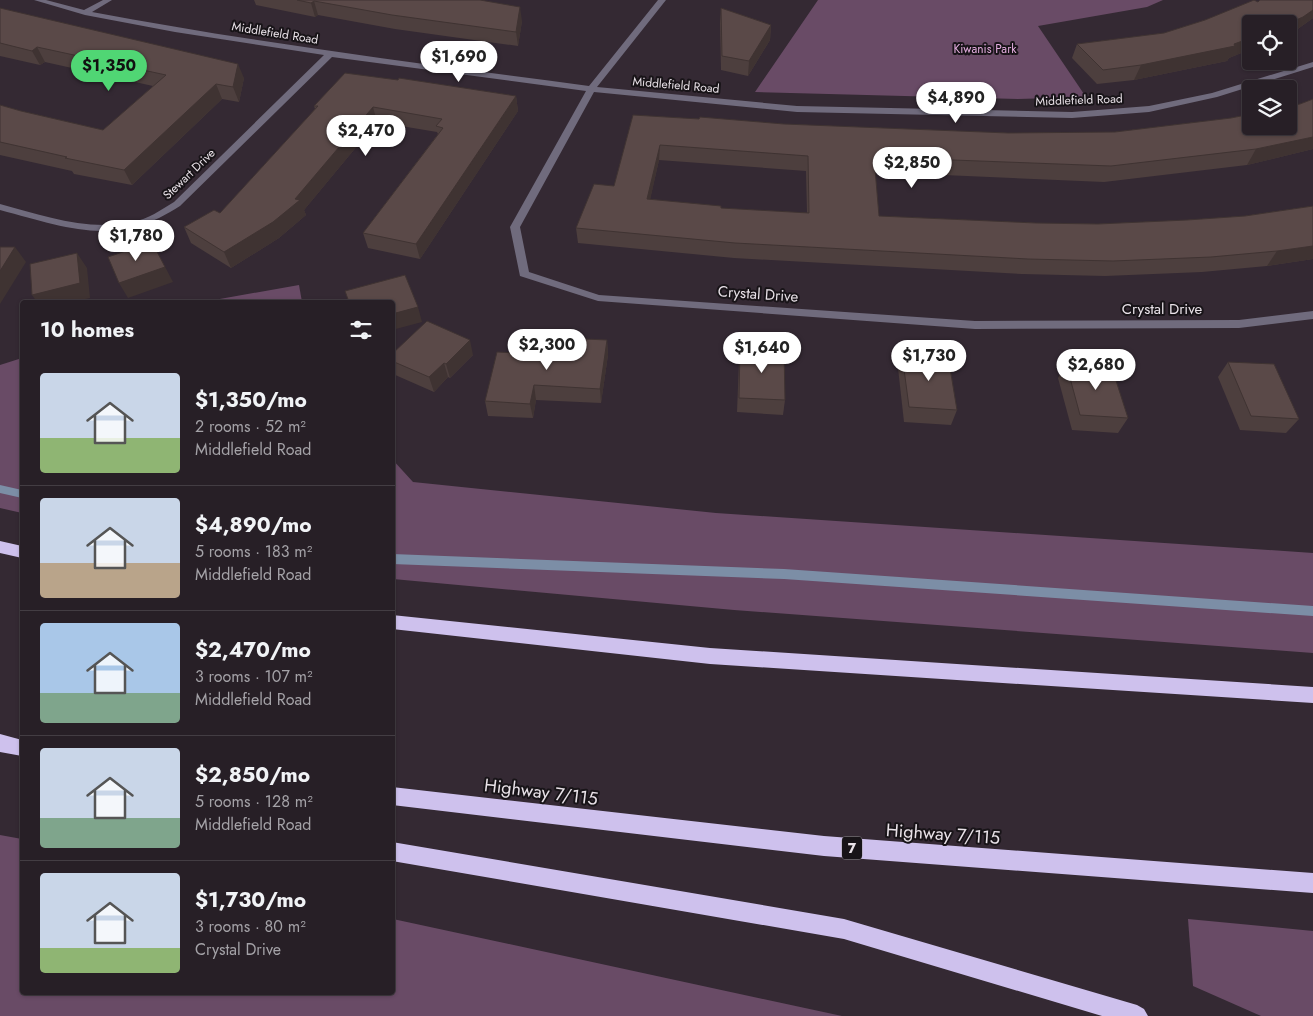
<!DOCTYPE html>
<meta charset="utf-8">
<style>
:root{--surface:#271f26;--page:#2f272e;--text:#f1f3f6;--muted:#a4a2a7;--line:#433d43;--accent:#50d674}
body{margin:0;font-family:Jost,sans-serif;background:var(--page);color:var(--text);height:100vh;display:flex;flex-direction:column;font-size:19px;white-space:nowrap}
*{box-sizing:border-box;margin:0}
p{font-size:16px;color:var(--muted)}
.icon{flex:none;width:28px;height:28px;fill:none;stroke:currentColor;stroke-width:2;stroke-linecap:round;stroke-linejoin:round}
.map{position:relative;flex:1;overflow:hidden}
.details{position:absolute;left:20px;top:300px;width:375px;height:695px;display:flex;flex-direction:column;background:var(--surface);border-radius:5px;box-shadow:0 1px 4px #0004,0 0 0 1px var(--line)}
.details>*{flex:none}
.buttons{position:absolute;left:1242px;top:15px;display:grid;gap:10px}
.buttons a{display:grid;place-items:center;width:55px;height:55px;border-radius:5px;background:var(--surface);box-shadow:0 1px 4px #0004,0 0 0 1px var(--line);font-size:25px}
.price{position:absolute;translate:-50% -42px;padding:0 11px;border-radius:18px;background:#fff;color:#222;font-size:16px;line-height:32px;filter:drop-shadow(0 1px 2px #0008)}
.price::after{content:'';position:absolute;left:50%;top:30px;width:15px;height:11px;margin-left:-8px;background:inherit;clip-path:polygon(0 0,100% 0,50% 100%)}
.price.selected{background:var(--accent);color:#111}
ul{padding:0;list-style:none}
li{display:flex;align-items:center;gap:15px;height:125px;padding:0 20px}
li+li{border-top:1px solid var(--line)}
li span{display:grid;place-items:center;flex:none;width:140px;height:100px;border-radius:5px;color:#555}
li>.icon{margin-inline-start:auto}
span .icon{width:60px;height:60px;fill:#fffc;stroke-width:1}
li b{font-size:21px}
h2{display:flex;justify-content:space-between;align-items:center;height:60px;padding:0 20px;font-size:21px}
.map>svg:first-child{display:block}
.green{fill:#694b66}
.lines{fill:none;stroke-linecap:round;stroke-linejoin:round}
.stream{fill:#7c8ea6;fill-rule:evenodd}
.minor{fill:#706b7d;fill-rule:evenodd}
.highway{fill:#cec1ed;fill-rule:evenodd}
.wall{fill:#4d3f3e;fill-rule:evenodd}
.shaded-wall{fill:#3f3332}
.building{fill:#5a4948;stroke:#3f3332;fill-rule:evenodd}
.labels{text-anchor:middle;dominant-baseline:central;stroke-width:4;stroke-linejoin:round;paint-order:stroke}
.far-street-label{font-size:12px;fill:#e9e2e8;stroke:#181418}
.far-park-label{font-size:12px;fill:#e5aee0;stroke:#181418}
.shield{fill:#181418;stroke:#aaa4aa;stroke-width:1}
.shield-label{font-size:14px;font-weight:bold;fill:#e9e2e8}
.street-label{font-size:15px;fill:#e9e2e8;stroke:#181418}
.near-street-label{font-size:18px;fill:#e9e2e8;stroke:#181418}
</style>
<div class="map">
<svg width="1313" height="1016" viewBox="0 0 1313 1016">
<rect width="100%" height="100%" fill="#342933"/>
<!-- green -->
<g class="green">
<path d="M 818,0 L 1163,0 L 1147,7 L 1038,26 L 1086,97 L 1018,99 L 755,92 Z"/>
<path d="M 299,285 L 302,302 L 203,302 Z"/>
<path d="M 22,358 L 22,513 L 0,508 L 0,365 Z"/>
<path d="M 392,459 L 413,482 L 716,513 L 1313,553 L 1313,653 L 734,610 L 393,579 Z"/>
<path d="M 0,835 L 22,839 L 22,992 L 392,992 L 393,919 L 842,1016 L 0,1016 Z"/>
<path d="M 1188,919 L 1313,931 L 1313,1016 L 1261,1016 L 1193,986 Z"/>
</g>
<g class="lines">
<!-- stream -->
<g class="stream">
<path d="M 0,485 L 22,490 L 22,498 L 0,493 Z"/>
<path d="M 392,554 L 784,569 L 1313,606 L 1313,616 L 784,579 L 392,564 Z"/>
</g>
<!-- minor -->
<path class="minor" d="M 34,0 L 46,0 L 84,10 L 103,0 L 112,0 L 92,12 C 257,43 423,64 589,86 L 658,0 L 666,0 L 597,87 L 797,106 L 1072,112 L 1149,106 L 1212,93 L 1313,62 L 1313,67 L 1217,97 L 1149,112 L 1072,118 L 797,112 L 594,92 L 520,227 L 529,272 L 599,295 L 975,321 L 1239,320 L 1313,311 L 1313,319 L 1239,328 L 975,329 L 598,301 L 520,276 L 510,227 L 586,91 L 332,57 L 180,206 C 116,248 68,228 0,210 L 0,204 C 42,215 88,232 133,222 C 148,219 161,210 174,202 L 324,55 L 175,32 L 85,15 Z"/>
<!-- highway -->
<g class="highway">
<path d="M 0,541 L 22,546 L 22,558 L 0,553 Z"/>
<path d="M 392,615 L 710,648 L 1313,687 L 1313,703 L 710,664 L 392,629 Z"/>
<path d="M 0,734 L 22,740 L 22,756 L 0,752 Z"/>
<path d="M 392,787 L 824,836 L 1313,873 L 1313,893 L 824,856 L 392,805 Z"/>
<path d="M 392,842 L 844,919 L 1137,1005 L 1144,1009 L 1148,1016 L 1102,1016 L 844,939 L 392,861 Z"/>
</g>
</g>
<!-- wall -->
<g class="wall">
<path d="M 254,0 L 480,0 L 522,21 L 518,46 L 395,29 L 318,15 L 315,17 L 256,5 Z"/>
<path d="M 1313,0 L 1313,18 L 1295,31 L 1289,34 L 1289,24 L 1251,24 L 1251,49 L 1229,58 L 1227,61 L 1134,80 L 1097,84 L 1072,58 L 1077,44 L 1164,33 L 1205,20 L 1258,2 Z"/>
<path d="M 0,8 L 244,78 L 239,102 L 222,99 L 132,185 L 74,174 L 72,171 L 0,155 L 0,105 L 21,111 L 103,130 L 153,86 L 45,62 L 40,65 L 0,56 Z"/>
<path d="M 721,8 L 771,25 L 770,40 L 748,76 L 721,70 L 720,23 Z"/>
<path d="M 398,80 L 516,96 L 518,111 L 420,259 L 368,248 L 363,233 L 438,134 L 437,132 L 377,122 L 304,210 L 306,215 L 279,238 L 231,268 L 191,243 L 184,227 L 220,213 L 315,109 L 314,106 Z"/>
<path d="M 1313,99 L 1313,149 L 1247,165 L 1104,182 L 875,172 L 879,216 L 1036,223 L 1098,224 L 1187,220 L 1245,216 L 1313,206 L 1313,259 L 1267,266 L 1202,272 L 1105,276 L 1022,274 L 734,258 L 578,243 L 576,228 L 614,186 L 633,115 L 784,124 L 1008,133 L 1115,132 L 1231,118 L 1300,104 ZM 659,160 L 806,171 L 807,213 L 721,208 L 650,199 Z"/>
<path d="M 607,340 L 608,355 L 601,403 L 536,400 L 533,418 L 488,416 L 485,401 L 559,355 Z"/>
<path d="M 740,347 L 785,400 L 783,415 L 737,412 L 739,362 Z"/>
<path d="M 392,354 L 473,355 L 450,378 L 448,377 L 434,392 L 393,374 Z"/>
<path d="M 902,354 L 957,410 L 951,425 L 904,422 L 898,368 Z"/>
<path d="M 1228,362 L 1299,419 L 1286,433 L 1240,430 L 1218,377 Z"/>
<path d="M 1066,363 L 1128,418 L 1118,433 L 1072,430 L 1058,378 Z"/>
</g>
<!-- shaded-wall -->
<g class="shaded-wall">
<path d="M 314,1 L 318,15 L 315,17 L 311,3 Z"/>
<path d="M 520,7 L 522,21 L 518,46 L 516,32 Z"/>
<path d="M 1313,10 L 1313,18 L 1295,31 L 1289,34 L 1289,24 L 1287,24 Z"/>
<path d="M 771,25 L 770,40 L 748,76 L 749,61 Z"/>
<path d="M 1251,38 L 1251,49 L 1229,58 L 1227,61 L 1134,80 L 1141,65 L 1234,44 Z"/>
<path d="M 37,47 L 45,62 L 40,65 L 32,51 Z"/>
<path d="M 238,64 L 244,78 L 239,102 L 233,87 Z"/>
<path d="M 216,84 L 222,99 L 132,185 L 124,170 Z"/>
<path d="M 516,96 L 518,111 L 420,259 L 416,244 Z"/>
<path d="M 373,107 L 377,122 L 304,210 L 306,215 L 279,238 L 231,268 L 224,252 L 295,199 Z"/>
<path d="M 1313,137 L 1313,149 L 1247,165 L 1256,149 Z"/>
<path d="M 660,145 L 659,160 L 647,214 L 647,199 Z"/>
<path d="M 152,242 L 173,282 L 128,298 L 119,283 Z"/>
<path d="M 1313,246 L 1313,259 L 1267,266 L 1277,251 Z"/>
<path d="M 15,247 L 26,262 L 0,304 L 0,271 Z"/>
<path d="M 77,253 L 87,268 L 90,298 L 72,302 L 37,302 L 32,295 Z"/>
<path d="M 418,307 L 422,322 L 392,330 L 392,314 Z"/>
<path d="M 470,340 L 473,355 L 450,378 L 446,364 Z"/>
<path d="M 607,340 L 608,355 L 601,403 L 600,389 Z"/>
<path d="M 444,363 L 448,377 L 434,392 L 429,377 Z"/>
<path d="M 534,385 L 536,400 L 533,418 L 530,404 Z"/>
</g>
<!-- building -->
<g class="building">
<path d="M 297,0 L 480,0 L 520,7 L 516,32 L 392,15 L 314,1 L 311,3 Z"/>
<path d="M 1254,0 L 1258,2 L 1260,0 L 1313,0 L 1313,10 L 1303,17 L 1287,24 L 1251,24 L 1251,38 L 1234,44 L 1235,46 L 1141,65 L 1103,70 L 1077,44 L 1164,33 L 1205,20 Z"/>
<path d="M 0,8 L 238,64 L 233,87 L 216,84 L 124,170 L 65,158 L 67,157 L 0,142 L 0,105 L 21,111 L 103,130 L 166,75 L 37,47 L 32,51 L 0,43 Z"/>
<path d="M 721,8 L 771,25 L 749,61 L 722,56 Z"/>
<path d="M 345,73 L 398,80 L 399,78 L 516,96 L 416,244 L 363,233 L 443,128 L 436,126 L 442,119 L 373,107 L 295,199 L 300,200 L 273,222 L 224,252 L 184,227 L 214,210 L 220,213 L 318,106 L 314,106 Z"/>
<path d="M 1313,99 L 1313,137 L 1256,149 L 1111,166 L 874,157 L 879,216 L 1036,223 L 1098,224 L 1187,220 L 1245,216 L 1313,206 L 1313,246 L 1277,251 L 1211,257 L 1113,261 L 1028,259 L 735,243 L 576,228 L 594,184 L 614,186 L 633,115 L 699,119 L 700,117 L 784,124 L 1008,133 L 1115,132 L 1231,118 L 1251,114 L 1251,126 L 1289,126 L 1289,106 L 1300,104 ZM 660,145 L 808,156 L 809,213 L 721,208 L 721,206 L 647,199 Z"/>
<path d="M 152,242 L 165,267 L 119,283 L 108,257 Z"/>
<path d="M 0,247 L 15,247 L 0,271 Z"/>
<path d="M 77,253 L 80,283 L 32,295 L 30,264 Z"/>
<path d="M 405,275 L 418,307 L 392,314 L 392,302 L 349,302 L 345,291 Z"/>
<path d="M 427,321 L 470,340 L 446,364 L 444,363 L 429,377 L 392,361 L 392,354 Z"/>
<path d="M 563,338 L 607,340 L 600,389 L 534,385 L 530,404 L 485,401 L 497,352 L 559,355 Z"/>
<path d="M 740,347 L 784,350 L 785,400 L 739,398 Z"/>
<path d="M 902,354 L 948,356 L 957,410 L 909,407 Z"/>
<path d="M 1228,362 L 1274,364 L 1299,419 L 1251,416 Z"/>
<path d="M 1066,363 L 1111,365 L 1128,418 L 1080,415 Z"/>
</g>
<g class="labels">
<!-- far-street labels -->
<g class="far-street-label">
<text transform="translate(275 33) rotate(9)">Middlefield Road</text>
<text transform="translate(676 85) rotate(5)">Middlefield Road</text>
<text transform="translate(1079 100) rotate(-2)">Middlefield Road</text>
<text transform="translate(189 174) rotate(-44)">Stewart Drive</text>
</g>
<!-- far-park labels -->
<g class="far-park-label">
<text x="985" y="49">Kiwanis Park</text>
</g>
<!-- shield labels -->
<rect class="shield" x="842" y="836.5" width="20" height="23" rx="4"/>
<g class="shield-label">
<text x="852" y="848">7</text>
</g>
<!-- street labels -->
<g class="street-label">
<text transform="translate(758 294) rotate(4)">Crystal Drive</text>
<text x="1162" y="309">Crystal Drive</text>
</g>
<!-- near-street labels -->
<g class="near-street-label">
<text transform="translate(541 792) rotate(7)">Highway 7/115</text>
<text transform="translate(943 834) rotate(4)">Highway 7/115</text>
</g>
</g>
</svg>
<div class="buttons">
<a><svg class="icon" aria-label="locate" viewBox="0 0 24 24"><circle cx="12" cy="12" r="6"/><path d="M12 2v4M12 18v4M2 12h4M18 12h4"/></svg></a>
<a><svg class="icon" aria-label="layers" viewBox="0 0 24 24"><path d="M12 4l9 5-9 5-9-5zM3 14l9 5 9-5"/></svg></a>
</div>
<b class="price" style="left:459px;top:83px">$1,690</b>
<b class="price selected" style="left:109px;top:92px">$1,350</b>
<b class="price" style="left:956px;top:124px">$4,890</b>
<b class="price" style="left:366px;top:157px">$2,470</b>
<b class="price" style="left:912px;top:189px">$2,850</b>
<b class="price" style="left:136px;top:262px">$1,780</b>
<b class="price" style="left:547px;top:371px">$2,300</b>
<b class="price" style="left:762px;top:374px">$1,640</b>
<b class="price" style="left:929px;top:382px">$1,730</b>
<b class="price" style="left:1096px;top:391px">$2,680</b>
<section class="details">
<h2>10 homes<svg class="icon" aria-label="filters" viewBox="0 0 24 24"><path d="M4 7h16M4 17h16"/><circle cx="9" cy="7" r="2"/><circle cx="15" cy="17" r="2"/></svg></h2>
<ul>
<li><span style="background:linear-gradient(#c9d6e8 65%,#8fb573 0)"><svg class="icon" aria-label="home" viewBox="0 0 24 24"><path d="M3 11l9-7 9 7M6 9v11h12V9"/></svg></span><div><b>$1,350/mo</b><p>2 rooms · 52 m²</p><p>Middlefield Road</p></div></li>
<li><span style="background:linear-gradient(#c9d6e8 65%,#b9a48a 0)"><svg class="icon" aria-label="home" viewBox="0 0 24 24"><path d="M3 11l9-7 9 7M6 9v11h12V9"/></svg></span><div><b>$4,890/mo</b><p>5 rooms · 183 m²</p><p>Middlefield Road</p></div></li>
<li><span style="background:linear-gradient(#a9c7e8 70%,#7fa58c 0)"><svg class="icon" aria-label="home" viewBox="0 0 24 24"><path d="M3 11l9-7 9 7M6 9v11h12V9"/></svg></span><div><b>$2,470/mo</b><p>3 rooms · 107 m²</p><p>Middlefield Road</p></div></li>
<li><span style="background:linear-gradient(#c9d6e8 70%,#7fa58c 0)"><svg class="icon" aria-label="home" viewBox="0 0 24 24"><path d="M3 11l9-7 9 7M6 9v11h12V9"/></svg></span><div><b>$2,850/mo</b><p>5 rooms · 128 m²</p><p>Middlefield Road</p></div></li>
<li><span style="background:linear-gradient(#c9d6e8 75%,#8fb573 0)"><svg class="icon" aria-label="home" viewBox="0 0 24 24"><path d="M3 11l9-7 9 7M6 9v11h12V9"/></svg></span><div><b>$1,730/mo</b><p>3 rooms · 80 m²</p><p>Crystal Drive</p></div></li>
</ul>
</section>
</div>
